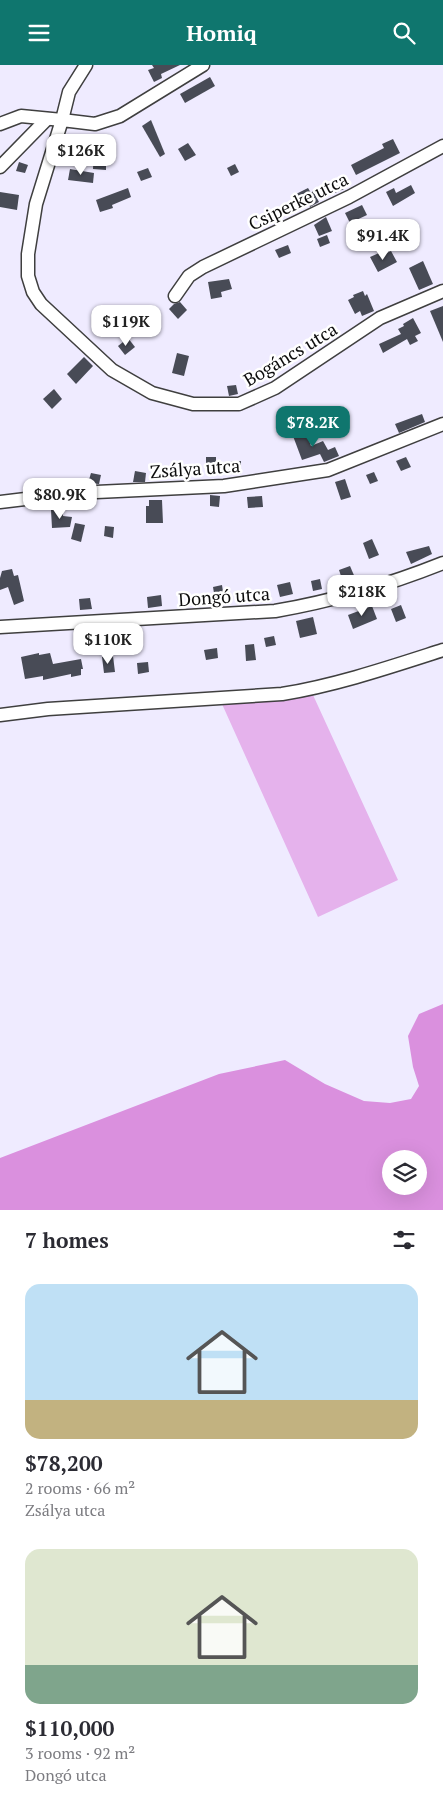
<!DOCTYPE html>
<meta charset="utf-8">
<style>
:root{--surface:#fff;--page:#f7f7f7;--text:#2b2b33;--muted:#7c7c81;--accent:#0f766e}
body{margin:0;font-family:"PT Serif",serif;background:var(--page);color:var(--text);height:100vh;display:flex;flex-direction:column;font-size:19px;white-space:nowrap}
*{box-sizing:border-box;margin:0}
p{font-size:16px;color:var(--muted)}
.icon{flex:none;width:28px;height:28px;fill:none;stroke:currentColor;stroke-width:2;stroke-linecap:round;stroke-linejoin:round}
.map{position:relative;height:1145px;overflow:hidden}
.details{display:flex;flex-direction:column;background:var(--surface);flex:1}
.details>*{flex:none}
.buttons{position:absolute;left:382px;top:1085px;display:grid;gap:10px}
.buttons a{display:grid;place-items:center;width:45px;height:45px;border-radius:50%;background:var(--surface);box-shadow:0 5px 20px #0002;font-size:25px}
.price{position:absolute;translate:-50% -42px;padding:0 11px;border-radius:10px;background:#fff;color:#222;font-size:16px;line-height:32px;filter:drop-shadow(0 1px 2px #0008)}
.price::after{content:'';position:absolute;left:50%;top:30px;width:15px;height:11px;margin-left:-8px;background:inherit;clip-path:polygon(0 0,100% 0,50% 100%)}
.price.active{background:var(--accent);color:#fff}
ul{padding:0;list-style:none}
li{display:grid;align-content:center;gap:10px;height:265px;padding:0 25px}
li span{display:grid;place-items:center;height:155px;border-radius:15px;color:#555}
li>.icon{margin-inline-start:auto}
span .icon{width:90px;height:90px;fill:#fffc;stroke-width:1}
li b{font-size:21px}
h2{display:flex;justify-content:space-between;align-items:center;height:60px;padding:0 25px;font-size:21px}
header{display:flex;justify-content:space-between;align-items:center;height:65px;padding:0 25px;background:var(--accent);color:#fff;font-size:22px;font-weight:600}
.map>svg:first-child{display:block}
.green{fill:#e5b2ec}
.forest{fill:#da90de;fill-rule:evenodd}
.building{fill:#484b56}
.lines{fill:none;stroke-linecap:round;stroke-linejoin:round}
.minor-casing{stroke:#3f3f3f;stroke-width:15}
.minor{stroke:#fff;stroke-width:12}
.labels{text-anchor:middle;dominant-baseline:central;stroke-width:5;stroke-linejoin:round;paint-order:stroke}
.street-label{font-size:18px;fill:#0c0c0c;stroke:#fff}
</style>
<header><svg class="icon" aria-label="menu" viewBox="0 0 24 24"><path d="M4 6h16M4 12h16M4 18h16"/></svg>Homiq<svg class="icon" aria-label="search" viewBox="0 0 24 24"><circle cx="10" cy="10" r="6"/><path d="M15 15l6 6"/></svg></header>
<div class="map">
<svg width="443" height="1145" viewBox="0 0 443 1145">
<rect width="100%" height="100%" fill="#efebff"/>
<!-- green -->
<path class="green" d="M 313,630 L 398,815 L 318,852 L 222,639 L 283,635 Z"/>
<!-- forest -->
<path class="forest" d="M 443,939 L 443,1145 L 0,1145 L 0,1093 L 219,1009 L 285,995 L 325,1019 L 364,1036 L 390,1038 L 411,1034 L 419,1021 L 413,1002 L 408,971 L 419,949 ZM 391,1094 L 419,1094 L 419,1121 L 391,1121 Z"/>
<!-- building -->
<g class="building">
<path d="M 152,0 L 180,0 L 161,9 L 162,13 L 154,17 L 148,5 L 154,3 Z"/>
<path d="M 210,12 L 215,21 L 185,38 L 180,29 Z"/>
<path d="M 151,55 L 165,89 L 160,92 L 142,61 Z"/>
<path d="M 393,74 L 400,88 L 356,110 L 351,100 L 384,83 L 382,79 Z"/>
<path d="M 188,78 L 196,90 L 185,96 L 178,84 Z"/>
<path d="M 94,81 L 104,82 L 104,92 L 106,92 L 106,105 L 93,104 Z"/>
<path d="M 61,89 L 70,91 L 68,100 L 59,98 Z"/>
<path d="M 19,97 L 28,100 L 25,108 L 16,106 Z"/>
<path d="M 235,99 L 239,107 L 231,111 L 227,103 Z"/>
<path d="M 148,103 L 152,112 L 141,116 L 137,107 Z"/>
<path d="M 70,104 L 94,108 L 93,118 L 68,115 Z"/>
<path d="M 340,114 L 344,124 L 335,128 L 331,118 Z"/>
<path d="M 411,120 L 415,128 L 393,141 L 386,127 L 394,123 L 396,128 Z"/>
<path d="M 128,123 L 131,132 L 112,140 L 113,143 L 100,147 L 96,135 Z"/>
<path d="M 308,123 L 311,128 L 313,126 L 319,137 L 310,142 L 309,139 L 302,142 L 296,129 Z"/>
<path d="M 0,127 L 19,130 L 17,145 L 0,142 Z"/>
<path d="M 362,140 L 367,150 L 350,158 L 345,148 Z"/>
<path d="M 326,152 L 332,166 L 319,171 L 314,160 Z"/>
<path d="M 327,170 L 330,178 L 320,182 L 317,174 Z"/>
<path d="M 288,180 L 291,188 L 279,193 L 275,185 Z"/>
<path d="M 391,186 L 397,197 L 378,207 L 370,192 L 379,188 L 380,191 Z"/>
<path d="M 423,196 L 433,219 L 419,225 L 409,203 Z"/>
<path d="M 229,214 L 232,224 L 221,227 L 222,232 L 211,234 L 208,217 Z"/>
<path d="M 363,226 L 365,231 L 367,229 L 374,246 L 362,251 L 360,246 L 355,249 L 348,235 L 354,232 L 353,230 Z"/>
<path d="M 180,237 L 187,245 L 178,254 L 169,244 L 174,239 Z"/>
<path d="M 443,241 L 443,277 L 430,246 Z"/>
<path d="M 413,253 L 421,268 L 415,271 L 418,276 L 410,280 L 407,274 L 383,288 L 379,279 L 401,269 L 398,264 L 404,261 L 403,259 Z"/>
<path d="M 128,273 L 135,282 L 125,290 L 118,281 Z"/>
<path d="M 177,288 L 189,291 L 184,311 L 172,308 Z"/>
<path d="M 84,292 L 93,301 L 76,319 L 67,309 Z"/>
<path d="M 236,320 L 238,329 L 229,331 L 227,321 Z"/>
<path d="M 54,324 L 62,334 L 52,344 L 43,334 Z"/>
<path d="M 422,349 L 425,357 L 399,368 L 395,359 Z"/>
<path d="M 306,366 L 311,381 L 323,376 L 328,385 L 335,382 L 339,391 L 324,397 L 320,389 L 302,395 L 293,371 Z"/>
<path d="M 206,392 L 216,392 L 216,398 L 241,396 L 241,409 L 206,409 Z"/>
<path d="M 406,392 L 411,402 L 401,406 L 396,396 Z"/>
<path d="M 177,399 L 189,400 L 189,410 L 177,409 Z"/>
<path d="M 135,406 L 146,408 L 145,417 L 133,417 Z"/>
<path d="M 374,407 L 378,416 L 370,419 L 366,410 Z"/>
<path d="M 91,408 L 101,410 L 99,419 L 88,418 Z"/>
<path d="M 345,414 L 351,432 L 341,435 L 335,417 Z"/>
<path d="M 210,430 L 220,431 L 219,442 L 210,441 Z"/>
<path d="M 262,431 L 263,442 L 248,443 L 247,432 Z"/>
<path d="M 149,435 L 162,435 L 163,458 L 146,458 L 146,441 L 149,441 Z"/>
<path d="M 51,445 L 63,445 L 63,451 L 72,452 L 70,462 L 52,463 Z"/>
<path d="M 75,458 L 85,460 L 81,477 L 71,474 Z"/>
<path d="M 105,461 L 114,462 L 113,473 L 104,471 Z"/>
<path d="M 372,474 L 379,490 L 369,494 L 363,478 Z"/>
<path d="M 429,481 L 432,489 L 411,499 L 406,487 Z"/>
<path d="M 350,501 L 356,515 L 344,520 L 339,505 Z"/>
<path d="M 12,504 L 14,511 L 18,510 L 24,536 L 14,540 L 8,522 L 0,525 L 0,513 L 2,506 Z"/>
<path d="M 320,514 L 322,524 L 313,526 L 311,516 Z"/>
<path d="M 290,517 L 293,529 L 280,532 L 277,520 Z"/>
<path d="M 222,520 L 224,533 L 215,534 L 213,522 Z"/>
<path d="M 161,530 L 162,541 L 148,543 L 147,532 Z"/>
<path d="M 90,533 L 92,544 L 80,545 L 79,534 Z"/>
<path d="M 401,540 L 406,553 L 396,557 L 391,544 Z"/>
<path d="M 372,541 L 377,554 L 353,564 L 348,550 Z"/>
<path d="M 313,552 L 317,569 L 300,573 L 296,556 Z"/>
<path d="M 274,571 L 276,580 L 266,582 L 264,573 Z"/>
<path d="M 254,579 L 256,595 L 246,596 L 245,580 Z"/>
<path d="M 217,583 L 218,593 L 206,595 L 204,585 Z"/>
<path d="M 39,588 L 39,590 L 50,588 L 53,599 L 81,594 L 83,604 L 81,604 L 81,610 L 71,612 L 71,609 L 43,615 L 43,611 L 25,614 L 21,592 Z"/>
<path d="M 113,591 L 115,607 L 104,608 L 102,592 Z"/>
<path d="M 148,597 L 149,607 L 138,609 L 137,598 Z"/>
</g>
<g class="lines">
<!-- minor casing -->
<g class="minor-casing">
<g id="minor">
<path d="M 203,0 L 120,51 L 95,59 L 62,55 L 36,139 L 28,189 L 28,211 L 33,227 L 41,239 L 112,305 L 152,328 L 193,339 L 239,339 L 275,323 L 380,253 L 443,226"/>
<path d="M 0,59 L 21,51 L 62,55 L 69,27 L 86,0"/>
<path d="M 0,102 L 47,54"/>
<path d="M 175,231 L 189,211 L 203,202 L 349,132 L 443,81"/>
<path d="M 0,437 L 75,428 L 224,421 L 328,405 L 443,359"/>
<path d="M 0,562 L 275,546 C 333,536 388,520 443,498"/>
<path d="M 0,650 L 48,644 L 282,629 C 337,620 390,602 443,585"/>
</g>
</g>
<!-- minor -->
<use href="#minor" class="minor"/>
</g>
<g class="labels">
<!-- street labels -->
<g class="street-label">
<text transform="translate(298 136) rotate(-26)">Csiperke utca</text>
<text transform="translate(290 289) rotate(-31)">Bogáncs utca</text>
<text transform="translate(195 403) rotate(-4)">Zsálya utca</text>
<text transform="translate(224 531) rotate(-4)">Dongó utca</text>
</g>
</g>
</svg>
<div class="buttons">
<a><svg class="icon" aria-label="layers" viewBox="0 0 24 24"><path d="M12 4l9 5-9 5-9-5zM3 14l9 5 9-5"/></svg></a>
</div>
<b class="price" style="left:81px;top:111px">$126K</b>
<b class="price" style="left:383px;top:196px">$91.4K</b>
<b class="price" style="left:126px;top:282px">$119K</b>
<b class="price active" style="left:313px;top:383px">$78.2K</b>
<b class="price" style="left:60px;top:455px">$80.9K</b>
<b class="price" style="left:362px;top:552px">$218K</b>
<b class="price" style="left:108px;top:600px">$110K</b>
</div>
<section class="details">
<h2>7 homes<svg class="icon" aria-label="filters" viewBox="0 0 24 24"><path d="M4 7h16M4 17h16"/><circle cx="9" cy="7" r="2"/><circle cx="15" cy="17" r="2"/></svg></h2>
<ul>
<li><span style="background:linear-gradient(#bfe0f5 75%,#c2b280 0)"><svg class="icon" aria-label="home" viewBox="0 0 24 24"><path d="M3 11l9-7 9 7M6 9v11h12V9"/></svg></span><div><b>$78,200</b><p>2 rooms · 66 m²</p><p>Zsálya utca</p></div></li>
<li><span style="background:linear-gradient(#dfe7d0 75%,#7fa58c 0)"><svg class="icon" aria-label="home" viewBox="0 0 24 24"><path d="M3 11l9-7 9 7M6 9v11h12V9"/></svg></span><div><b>$110,000</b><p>3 rooms · 92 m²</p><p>Dongó utca</p></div></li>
</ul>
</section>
